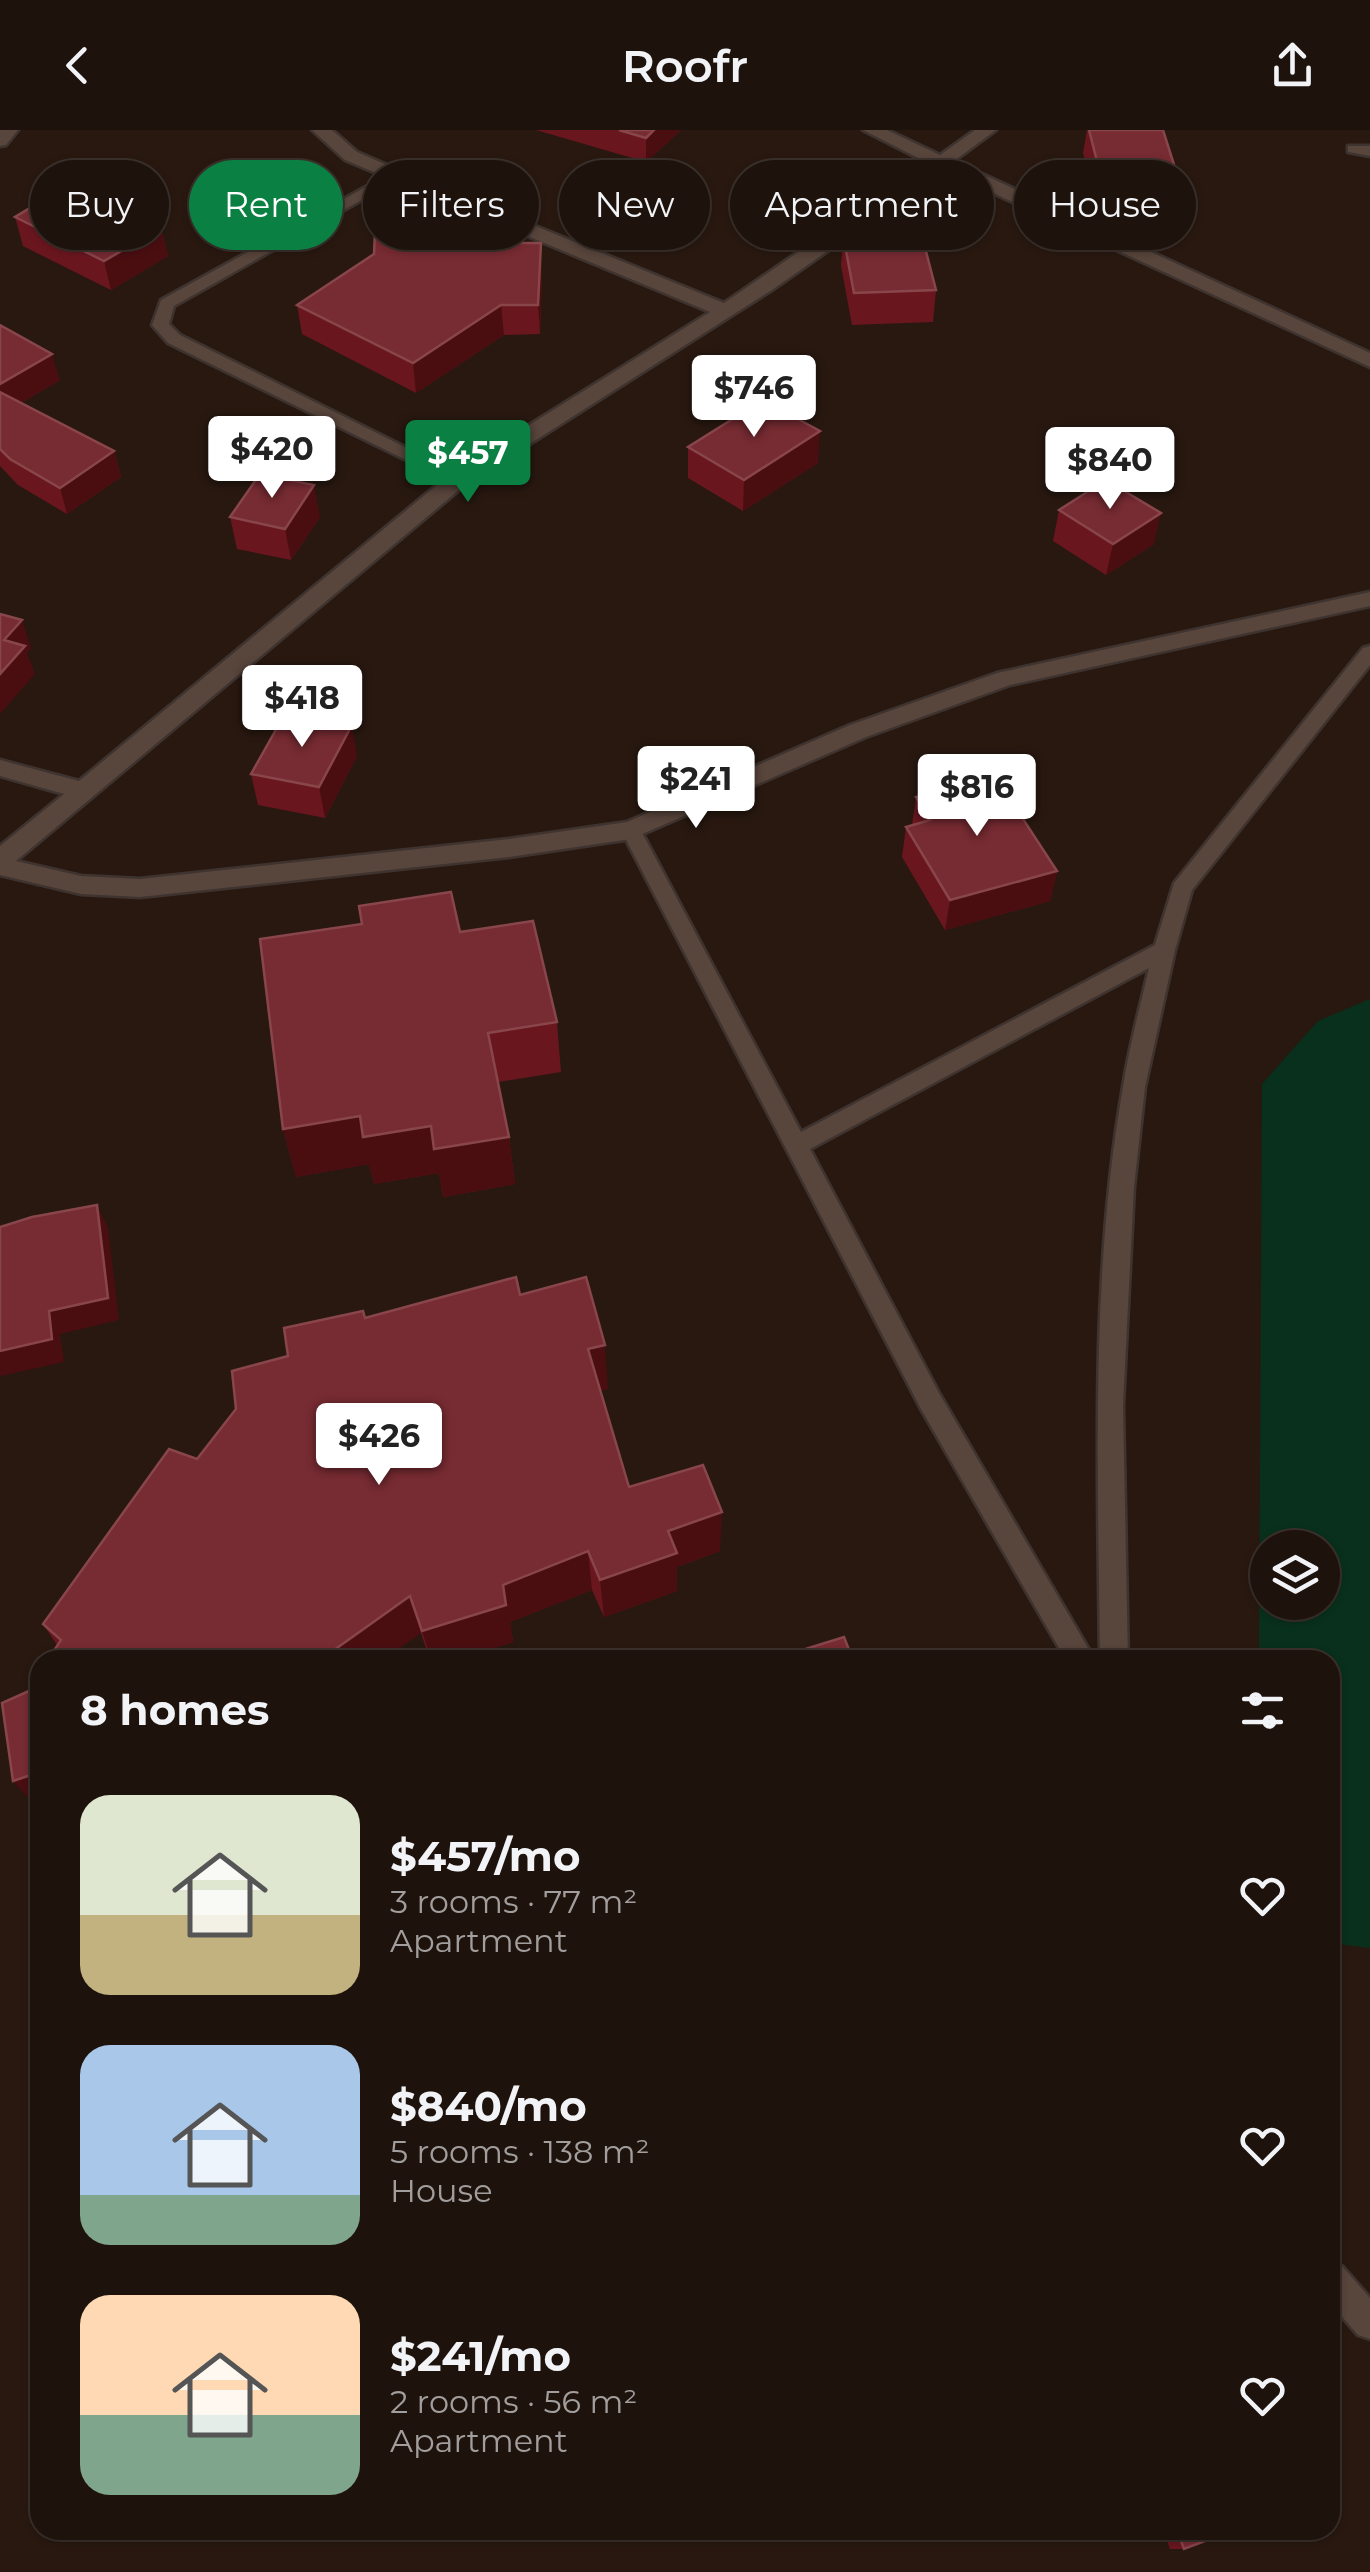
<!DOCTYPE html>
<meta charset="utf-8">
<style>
:root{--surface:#1e120c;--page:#261b15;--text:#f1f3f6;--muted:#a19e9d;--line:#3c322d;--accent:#0b8043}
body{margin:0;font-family:Montserrat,sans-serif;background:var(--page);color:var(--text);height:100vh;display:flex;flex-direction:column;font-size:38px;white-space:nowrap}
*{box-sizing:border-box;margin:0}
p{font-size:32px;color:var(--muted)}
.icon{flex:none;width:55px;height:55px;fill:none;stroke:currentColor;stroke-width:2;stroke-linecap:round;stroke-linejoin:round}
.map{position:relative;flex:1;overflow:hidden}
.side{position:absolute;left:30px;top:1520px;width:1310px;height:890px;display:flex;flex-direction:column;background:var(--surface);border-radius:30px;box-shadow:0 2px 8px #0004,0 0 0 2px var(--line)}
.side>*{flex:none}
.hud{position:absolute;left:30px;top:30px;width:1310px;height:90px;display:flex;gap:20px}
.controls{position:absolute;left:1250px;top:1400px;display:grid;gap:20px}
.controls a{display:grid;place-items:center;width:90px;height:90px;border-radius:50%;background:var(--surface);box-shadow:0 2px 8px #0004,0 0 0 2px var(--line);font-size:50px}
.price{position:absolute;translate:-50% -85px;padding:0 22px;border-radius:10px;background:#fff;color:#222;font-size:32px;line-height:65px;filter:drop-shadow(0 2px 5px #0008)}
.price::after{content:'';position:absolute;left:50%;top:60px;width:30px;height:22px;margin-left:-15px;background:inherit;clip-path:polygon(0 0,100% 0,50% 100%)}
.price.selected{background:var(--accent);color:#fff}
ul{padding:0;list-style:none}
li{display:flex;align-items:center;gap:30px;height:250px;padding:0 50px}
li span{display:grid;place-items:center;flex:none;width:280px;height:200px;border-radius:30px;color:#555}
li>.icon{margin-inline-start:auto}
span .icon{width:120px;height:120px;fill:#fffc;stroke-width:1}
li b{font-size:42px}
h2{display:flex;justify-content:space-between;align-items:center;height:120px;padding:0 50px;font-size:42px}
.chip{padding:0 35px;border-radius:45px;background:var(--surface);box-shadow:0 2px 8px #0004,0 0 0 2px var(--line);font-size:35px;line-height:90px}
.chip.selected{background:var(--accent);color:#fff}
header{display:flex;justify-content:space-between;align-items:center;height:130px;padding:0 50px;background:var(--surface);font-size:45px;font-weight:600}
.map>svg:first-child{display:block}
.green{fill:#09301c;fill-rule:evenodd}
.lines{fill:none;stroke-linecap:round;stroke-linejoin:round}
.lane-casing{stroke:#3e332f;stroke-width:5}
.street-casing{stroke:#3e332f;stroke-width:5}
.lane{fill:#58453c;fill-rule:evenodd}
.street{fill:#58453c;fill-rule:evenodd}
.wall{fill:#6a161f}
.shaded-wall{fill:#4a0e11}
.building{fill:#772b32;stroke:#88464b;stroke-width:2.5}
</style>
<header><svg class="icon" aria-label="back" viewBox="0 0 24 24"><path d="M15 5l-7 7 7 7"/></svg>Roofr<svg class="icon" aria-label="share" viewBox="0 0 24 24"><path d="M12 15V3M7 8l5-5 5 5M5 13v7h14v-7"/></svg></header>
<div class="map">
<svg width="1370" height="2442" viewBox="0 0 1370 2442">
<rect width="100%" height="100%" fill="#281810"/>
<!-- green -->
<path class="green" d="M 1370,869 L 1370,1818 L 1330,1813 L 1330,1530 L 1259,1530 L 1262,954 L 1318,891 ZM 1268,1418 L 1322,1418 L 1322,1472 L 1268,1472 Z"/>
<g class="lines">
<!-- lane casing -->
<g class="lane-casing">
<g id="lane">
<path d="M 1348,16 L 1370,16 L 1370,26 L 1348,22 Z"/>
<path d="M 391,43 L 404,46 L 174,176 L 169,194 L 180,205 L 463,346 L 466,350 L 457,355 L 168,213 L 152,195 L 161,170 Z"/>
<path d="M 1370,516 L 1370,535 L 1192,760 L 1175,820 L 1145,957 L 1134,1057 L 1123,1275 L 1128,1530 L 1100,1530 C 1098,1340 1090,1145 1123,957 C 1129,917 1140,877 1149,838 L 810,1019 L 939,1263 L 1095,1530 L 1066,1530 L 921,1279 L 621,700 L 631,693 L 638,695 L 801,1002 L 1155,815 L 1174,753 L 1363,518 Z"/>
<path d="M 1330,2132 L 1342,2136 L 1370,2168 L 1370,2209 L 1358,2205 L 1330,2173 Z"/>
</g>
</g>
<!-- street casing -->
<g class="street-casing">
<g id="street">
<path d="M 0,0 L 18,0 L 6,15 L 0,16 Z"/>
<path d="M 312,0 L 332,0 L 357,22 L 403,42 L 724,173 L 928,33 L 863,0 L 887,0 L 940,25 L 975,0 L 996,0 L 954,31 L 1370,223 L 1370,237 L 943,40 L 772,160 L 465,355 L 16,731 L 81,746 L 140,749 L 509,709 L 627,692 L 850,595 L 997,543 L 1370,462 L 1370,476 L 1010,555 L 866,607 L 631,709 L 509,727 L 140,767 L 81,764 L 0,745 L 0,716 L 64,664 L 0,646 L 0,630 L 79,651 L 449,345 L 710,182 L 345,30 Z"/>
</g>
</g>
<!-- lane -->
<use href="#lane" class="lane"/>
<!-- street -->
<use href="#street" class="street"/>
</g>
<!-- wall -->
<g class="wall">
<path d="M 536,0 L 681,0 L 646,32 Z"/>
<path d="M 1087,0 L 1163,0 L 1183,63 L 1178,90 L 1094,66 L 1083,23 Z"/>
<path d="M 482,64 L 484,93 L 481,113 L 542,142 L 540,204 L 504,205 L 416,263 L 302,204 L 297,175 Z"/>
<path d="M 15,87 L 161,98 L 168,126 L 111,160 L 23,116 Z"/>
<path d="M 843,105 L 936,160 L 933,192 L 852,195 L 841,136 Z"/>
<path d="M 0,195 L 60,250 L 21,273 L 114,321 L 121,347 L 67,384 L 18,355 L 0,336 Z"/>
<path d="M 688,317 L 818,333 L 743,381 L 688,348 Z"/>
<path d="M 1059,380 L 1154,414 L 1106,445 L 1053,411 Z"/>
<path d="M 230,387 L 320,387 L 291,430 L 237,419 Z"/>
<path d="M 357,626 L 325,688 L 258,675 L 251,644 Z"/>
<path d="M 916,667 L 1057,741 L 1050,771 L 945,800 L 902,727 L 906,697 L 912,695 Z"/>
<path d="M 460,802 L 557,892 L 561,942 L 498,952 L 509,1007 L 515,1054 L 443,1067 L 439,1043 L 374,1054 L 369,1034 L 296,1047 L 283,999 Z"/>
<path d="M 520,1165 L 608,1259 L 600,1260 L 629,1357 L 720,1421 L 677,1437 L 677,1461 L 604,1487 L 592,1460 L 510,1492 L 513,1512 L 456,1530 L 430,1530 L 421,1503 L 57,1515 L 43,1494 L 197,1329 L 288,1226 L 365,1188 Z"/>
<path d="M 1163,2400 L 1234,2400 L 1184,2419 L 1170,2419 Z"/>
</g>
<!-- shaded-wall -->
<g class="shaded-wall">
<path d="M 654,0 L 681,0 L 646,32 L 646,8 Z"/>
<path d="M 482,64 L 484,93 L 477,143 L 474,113 Z"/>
<path d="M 161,98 L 168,126 L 111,160 L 104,131 Z"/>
<path d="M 541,113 L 542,142 L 540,204 L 538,175 Z"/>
<path d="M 501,175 L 504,205 L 416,263 L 413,233 Z"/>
<path d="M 52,224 L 60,250 L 2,284 L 0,279 L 0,254 Z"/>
<path d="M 820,301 L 818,333 L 743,381 L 744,350 Z"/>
<path d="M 114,321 L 121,347 L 67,384 L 60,358 Z"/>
<path d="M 314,355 L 320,387 L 291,430 L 285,399 Z"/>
<path d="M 1161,383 L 1154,414 L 1106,445 L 1113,414 Z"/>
<path d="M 22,490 L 31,518 L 27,523 L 35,544 L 0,584 L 0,544 L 4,510 Z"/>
<path d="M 352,595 L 357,626 L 325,688 L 319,657 Z"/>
<path d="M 1057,741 L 1050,771 L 945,800 L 950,770 Z"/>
<path d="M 360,986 L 509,1007 L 515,1054 L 443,1067 L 439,1043 L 374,1054 L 369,1034 L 296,1047 L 283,999 Z"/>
<path d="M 97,1075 L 108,1098 L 119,1190 L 60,1204 L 64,1232 L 0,1246 L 0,1221 L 49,1181 Z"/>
<path d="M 605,1215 L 608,1259 L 592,1262 L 588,1219 Z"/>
<path d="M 722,1382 L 720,1421 L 677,1437 L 677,1461 L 604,1487 L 600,1450 L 668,1401 Z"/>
<path d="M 588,1421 L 592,1460 L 510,1492 L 513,1512 L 456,1530 L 431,1530 L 422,1501 L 503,1455 Z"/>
<path d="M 410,1466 L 421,1503 L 383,1530 L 320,1530 Z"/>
<path d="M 40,1642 L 40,1681 L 13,1651 Z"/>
</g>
<!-- building -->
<g class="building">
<path d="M 619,0 L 654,0 L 646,8 Z"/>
<path d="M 1089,0 L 1163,0 L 1183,63 L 1099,39 Z"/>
<path d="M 67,56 L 161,98 L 104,131 L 15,87 Z"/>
<path d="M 482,64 L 474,113 L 541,113 L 538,175 L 501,175 L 413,233 L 297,175 L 374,124 L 376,79 L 399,72 Z"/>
<path d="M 921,102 L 936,160 L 854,163 L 843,105 Z"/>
<path d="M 0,195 L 52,224 L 0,254 Z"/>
<path d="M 0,262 L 114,321 L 60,358 L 10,329 L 0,319 Z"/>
<path d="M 763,270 L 820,301 L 744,350 L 688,317 Z"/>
<path d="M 260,344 L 314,355 L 285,399 L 230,387 Z"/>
<path d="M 1106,350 L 1161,383 L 1113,414 L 1059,380 Z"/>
<path d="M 0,484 L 22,490 L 4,510 L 25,516 L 0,544 Z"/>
<path d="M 286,582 L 352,595 L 319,657 L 251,644 Z"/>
<path d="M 995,646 L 1057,741 L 950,770 L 906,697 L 930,690 L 916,667 Z"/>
<path d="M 451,762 L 460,802 L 533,791 L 557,892 L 488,903 L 509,1007 L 434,1019 L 431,996 L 363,1007 L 360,986 L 283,999 L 260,809 L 362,794 L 359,776 Z"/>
<path d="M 97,1075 L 108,1168 L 49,1181 L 52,1209 L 0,1221 L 0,1097 L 32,1087 Z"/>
<path d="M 516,1147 L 520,1165 L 586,1147 L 605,1215 L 588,1219 L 629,1357 L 703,1335 L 722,1382 L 668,1401 L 677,1423 L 600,1450 L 588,1421 L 503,1455 L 506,1475 L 422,1501 L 410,1466 L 320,1530 L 48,1530 L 61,1510 L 43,1494 L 169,1319 L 197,1329 L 236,1279 L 232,1241 L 288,1226 L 284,1198 L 363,1181 L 365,1188 Z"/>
<path d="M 844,1507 L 853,1530 L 770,1530 Z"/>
<path d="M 40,1543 L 40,1644 L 40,1642 L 13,1651 L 2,1573 L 29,1561 Z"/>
<path d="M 1177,2400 L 1234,2400 L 1184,2419 Z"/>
</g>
</svg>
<div class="controls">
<a><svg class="icon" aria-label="layers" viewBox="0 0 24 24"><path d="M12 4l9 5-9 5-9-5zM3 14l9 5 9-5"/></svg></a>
</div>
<b class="price" style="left:754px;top:310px">$746</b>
<b class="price" style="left:272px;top:371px">$420</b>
<b class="price selected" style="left:468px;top:375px">$457</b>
<b class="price" style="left:1110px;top:382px">$840</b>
<b class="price" style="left:302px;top:620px">$418</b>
<b class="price" style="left:696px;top:701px">$241</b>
<b class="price" style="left:977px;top:709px">$816</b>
<b class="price" style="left:379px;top:1358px">$426</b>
<div class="hud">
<a class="chip">Buy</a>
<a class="chip selected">Rent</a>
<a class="chip">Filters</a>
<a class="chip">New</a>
<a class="chip">Apartment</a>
<a class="chip">House</a>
</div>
<section class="side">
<h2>8 homes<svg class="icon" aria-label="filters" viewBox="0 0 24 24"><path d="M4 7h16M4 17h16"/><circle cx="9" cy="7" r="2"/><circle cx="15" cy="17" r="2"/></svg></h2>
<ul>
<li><span style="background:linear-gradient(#dfe7d0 60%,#c2b280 0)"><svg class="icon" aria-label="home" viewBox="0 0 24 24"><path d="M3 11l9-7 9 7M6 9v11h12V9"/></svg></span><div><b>$457/mo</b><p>3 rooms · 77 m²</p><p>Apartment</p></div><svg class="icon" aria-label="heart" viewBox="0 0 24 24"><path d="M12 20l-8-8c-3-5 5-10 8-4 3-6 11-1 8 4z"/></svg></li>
<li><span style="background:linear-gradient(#a9c7e8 75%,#7fa58c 0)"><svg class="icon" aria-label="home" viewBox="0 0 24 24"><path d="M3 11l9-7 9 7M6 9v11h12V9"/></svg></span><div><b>$840/mo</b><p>5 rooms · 138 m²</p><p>House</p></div><svg class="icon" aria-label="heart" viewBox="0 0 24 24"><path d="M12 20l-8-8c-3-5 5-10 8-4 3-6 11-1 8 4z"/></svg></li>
<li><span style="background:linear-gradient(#ffd9b3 60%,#7fa58c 0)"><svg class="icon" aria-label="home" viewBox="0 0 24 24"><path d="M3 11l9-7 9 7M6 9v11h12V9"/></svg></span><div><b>$241/mo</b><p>2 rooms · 56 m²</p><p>Apartment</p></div><svg class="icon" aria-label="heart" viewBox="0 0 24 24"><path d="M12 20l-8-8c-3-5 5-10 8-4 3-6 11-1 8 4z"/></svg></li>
</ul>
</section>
</div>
